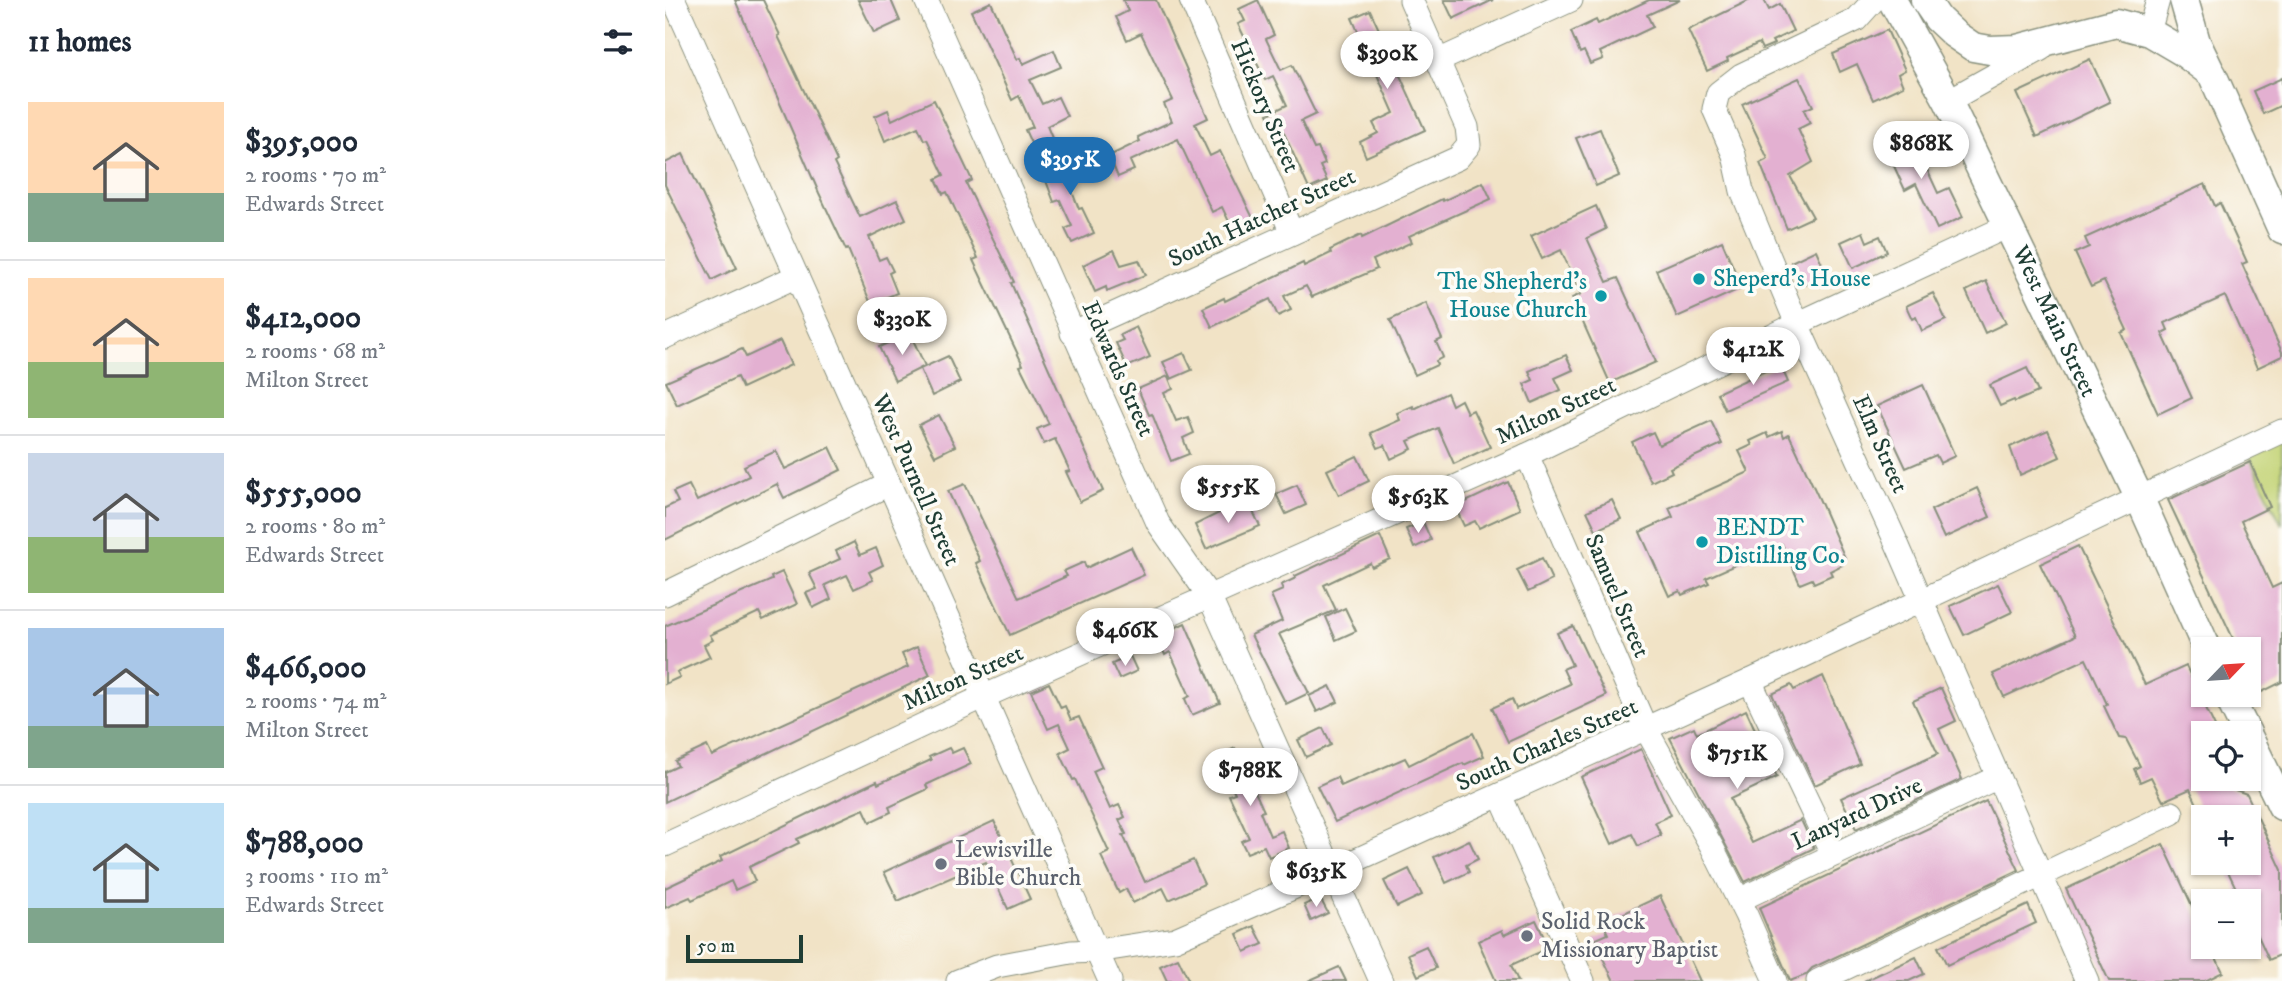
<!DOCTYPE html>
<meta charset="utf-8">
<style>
:root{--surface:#fff;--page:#f6f6f7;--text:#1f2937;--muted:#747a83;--line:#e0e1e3;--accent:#1f6fb2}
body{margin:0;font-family:"IM FELL DW Pica",serif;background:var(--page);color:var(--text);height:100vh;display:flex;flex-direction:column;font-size:26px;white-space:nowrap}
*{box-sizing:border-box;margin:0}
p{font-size:23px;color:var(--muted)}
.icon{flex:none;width:38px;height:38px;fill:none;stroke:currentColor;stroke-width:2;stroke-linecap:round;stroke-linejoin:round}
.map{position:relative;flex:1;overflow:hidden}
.panel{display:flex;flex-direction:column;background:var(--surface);width:665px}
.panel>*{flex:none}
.needle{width:46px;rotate:65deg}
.controls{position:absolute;left:1526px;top:637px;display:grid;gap:14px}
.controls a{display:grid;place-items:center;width:70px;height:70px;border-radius:0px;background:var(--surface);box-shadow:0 2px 5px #0004;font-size:35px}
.scale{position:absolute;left:21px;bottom:18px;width:117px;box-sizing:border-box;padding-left:7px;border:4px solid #1f3d34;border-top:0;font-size:19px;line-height:24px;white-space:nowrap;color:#1f3d34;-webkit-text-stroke:5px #fdfcf7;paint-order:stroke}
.price{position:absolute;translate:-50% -60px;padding:0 16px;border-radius:24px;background:#fff;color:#222;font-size:23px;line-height:46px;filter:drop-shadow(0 2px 4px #0008)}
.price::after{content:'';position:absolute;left:50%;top:42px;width:21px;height:16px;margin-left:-10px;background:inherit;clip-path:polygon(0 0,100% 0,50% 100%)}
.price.on{background:var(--accent);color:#fff}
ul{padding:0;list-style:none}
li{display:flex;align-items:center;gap:21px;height:175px;padding:0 28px}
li+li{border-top:2px solid var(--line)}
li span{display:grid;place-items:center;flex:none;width:196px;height:140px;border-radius:0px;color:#555}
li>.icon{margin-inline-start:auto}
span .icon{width:84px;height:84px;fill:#fffc;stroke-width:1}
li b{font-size:30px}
h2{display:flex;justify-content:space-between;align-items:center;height:84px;padding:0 28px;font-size:30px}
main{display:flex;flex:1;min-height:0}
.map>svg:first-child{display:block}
.green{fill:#c3d375;stroke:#718854;stroke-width:2}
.building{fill:#e3b0d1}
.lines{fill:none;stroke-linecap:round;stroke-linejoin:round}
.minor-casing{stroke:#88907d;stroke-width:25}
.major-casing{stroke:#88907d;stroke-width:31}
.minor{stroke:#fff;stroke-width:23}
.major{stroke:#fff;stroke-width:28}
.culture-dot{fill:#0f9aa8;stroke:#fdfcf7;stroke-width:2.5}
.worship-dot{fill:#6b7280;stroke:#fdfcf7;stroke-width:2.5}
.labels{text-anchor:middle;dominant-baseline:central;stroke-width:7;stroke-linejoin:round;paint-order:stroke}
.street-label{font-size:24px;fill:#1f3d34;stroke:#fdfcf7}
.culture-label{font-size:24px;fill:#0d838f;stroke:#fdfcf7;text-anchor:start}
.worship-label{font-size:24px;fill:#5b616d;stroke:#fdfcf7;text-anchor:start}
</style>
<main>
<section class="panel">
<h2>11 homes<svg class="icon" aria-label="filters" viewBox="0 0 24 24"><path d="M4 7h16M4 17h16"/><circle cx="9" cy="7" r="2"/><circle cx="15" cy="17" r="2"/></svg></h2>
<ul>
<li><span style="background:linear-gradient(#ffd9b3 65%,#7fa58c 0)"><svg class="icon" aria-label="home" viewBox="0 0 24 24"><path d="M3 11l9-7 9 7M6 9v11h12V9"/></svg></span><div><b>$395,000</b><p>2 rooms · 70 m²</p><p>Edwards Street</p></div></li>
<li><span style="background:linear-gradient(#ffd9b3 60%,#8fb573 0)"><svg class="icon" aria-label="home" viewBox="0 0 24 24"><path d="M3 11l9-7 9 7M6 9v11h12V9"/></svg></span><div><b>$412,000</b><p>2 rooms · 68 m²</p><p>Milton Street</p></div></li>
<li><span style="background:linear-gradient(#c9d6e8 60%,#8fb573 0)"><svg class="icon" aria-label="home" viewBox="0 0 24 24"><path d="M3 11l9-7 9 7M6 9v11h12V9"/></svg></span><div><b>$555,000</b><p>2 rooms · 80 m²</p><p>Edwards Street</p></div></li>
<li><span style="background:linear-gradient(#a9c7e8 70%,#7fa58c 0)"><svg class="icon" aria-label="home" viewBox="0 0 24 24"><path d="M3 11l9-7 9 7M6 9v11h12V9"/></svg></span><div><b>$466,000</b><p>2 rooms · 74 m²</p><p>Milton Street</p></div></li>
<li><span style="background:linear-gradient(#bfe0f5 75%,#7fa58c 0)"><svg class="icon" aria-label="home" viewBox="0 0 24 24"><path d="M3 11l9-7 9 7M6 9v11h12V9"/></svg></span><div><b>$788,000</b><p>3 rooms · 110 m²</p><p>Edwards Street</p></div></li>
</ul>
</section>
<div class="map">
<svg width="1617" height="981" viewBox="0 0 1617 981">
<rect width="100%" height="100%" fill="#fdfcf7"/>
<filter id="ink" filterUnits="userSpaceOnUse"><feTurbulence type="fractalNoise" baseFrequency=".0143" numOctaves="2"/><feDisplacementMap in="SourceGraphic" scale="14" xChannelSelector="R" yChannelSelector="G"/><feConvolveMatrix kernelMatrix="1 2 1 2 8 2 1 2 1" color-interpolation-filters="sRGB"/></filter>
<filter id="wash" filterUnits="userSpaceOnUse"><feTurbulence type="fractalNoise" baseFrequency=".00686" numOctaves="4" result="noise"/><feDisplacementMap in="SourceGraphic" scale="28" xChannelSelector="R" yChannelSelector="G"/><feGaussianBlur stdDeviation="1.57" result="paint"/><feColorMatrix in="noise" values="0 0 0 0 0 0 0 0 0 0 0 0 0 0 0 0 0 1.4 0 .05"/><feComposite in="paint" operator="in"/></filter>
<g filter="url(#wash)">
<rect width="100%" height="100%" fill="#f1e3c6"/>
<!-- green -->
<path class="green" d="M 1617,431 L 1617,525 L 1580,448 Z"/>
<g id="blocks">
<!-- building -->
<g class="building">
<path d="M 70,0 L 98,0 L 115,35 L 113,36 L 172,161 L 169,163 L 195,217 L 232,200 L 241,219 L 204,237 L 214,260 L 221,257 L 228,271 L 224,273 L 232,293 L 206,304 L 183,249 L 181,250 L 154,193 Z"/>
<path d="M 193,0 L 226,0 L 235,21 L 209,33 Z"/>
<path d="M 458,0 L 491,0 L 543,118 L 530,124 L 545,156 L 555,151 L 591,224 L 570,234 L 557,207 L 547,212 L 513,139 L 465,161 L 469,170 L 453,177 L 444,156 L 475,141 L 473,137 L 507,121 L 499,104 L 508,100 L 476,33 L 462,40 L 451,17 L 463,11 Z"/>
<path d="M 593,0 L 609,35 L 601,39 L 616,70 L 627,65 L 651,114 L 636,121 L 649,149 L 653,148 L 660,164 L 655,166 L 662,181 L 644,189 L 615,124 L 609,127 L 603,114 L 622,105 L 608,76 L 600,80 L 573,24 L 580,21 L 574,9 Z"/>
<path d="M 779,0 L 828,0 L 788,19 Z"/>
<path d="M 984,0 L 1015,0 L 982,15 L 988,27 L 935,52 L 938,59 L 925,64 L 919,51 L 915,53 L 906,32 L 931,20 L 933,24 Z"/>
<path d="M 1085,0 L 1099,0 L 1104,10 L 1115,4 L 1128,31 L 1107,41 L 1109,44 L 1097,49 L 1094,43 L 1062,58 L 1063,61 L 1042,71 L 1023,30 Z"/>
<path d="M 326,2 L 352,59 L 355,58 L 358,64 L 389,50 L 396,67 L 365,80 L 377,104 L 393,97 L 402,116 L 382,126 L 389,143 L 370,152 L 360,130 L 368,127 L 354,96 L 347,100 L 306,11 Z"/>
<path d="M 705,10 L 760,130 L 701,157 L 695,142 L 713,133 L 708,123 L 729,113 L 687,18 Z"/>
<path d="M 1222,30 L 1240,70 L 1233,74 L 1238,86 L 1208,100 L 1192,64 L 1175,72 L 1168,54 Z"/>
<path d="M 1425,59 L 1445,102 L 1372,137 L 1352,93 Z"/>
<path d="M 1134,78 L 1148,106 L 1139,110 L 1145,123 L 1133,129 L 1148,162 L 1125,176 L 1148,217 L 1122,229 L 1095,163 L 1103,159 L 1077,104 Z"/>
<path d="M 1617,78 L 1617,105 L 1598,114 L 1588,91 Z"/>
<path d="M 269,100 L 307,180 L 301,183 L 349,282 L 346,283 L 438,491 L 415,502 L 401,472 L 405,471 L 390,439 L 379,444 L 372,429 L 384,424 L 355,366 L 358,365 L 308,260 L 313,258 L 282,192 L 278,194 L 271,179 L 279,175 L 262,139 L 259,140 L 253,127 L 220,141 L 210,116 L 223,110 L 227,120 Z"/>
<path d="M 935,129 L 954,176 L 931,186 L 911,138 Z"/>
<path d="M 1237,130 L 1248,155 L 1254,152 L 1273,193 L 1284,188 L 1298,217 L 1272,229 L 1251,184 L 1240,190 L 1217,140 Z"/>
<path d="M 18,154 L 72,268 L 47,280 L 0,185 L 0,163 Z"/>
<path d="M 414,155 L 421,170 L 412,174 L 415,180 L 404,184 L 414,209 L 417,208 L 429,233 L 407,243 L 400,229 L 407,226 L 395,200 L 389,202 L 380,178 L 396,172 L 393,162 Z"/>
<path d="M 818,182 L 826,199 L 744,236 L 747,242 L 708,260 L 712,269 L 647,297 L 641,286 L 619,296 L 626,310 L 613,316 L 605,299 L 547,327 L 538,308 L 559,298 L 560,301 L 638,263 L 639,266 L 666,253 L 665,250 L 696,235 L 697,238 L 777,199 L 778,201 Z"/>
<path d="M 1540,184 L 1550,206 L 1555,203 L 1582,262 L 1577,264 L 1617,352 L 1617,356 L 1592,368 L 1560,296 L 1500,323 L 1503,330 L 1497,333 L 1527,398 L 1493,414 L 1456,333 L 1462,330 L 1439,281 L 1426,287 L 1410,253 L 1424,247 L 1420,238 Z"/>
<path d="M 931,206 L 941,229 L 922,238 L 942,282 L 953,278 L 991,362 L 945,383 L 907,298 L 916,294 L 896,250 L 877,259 L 866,236 Z"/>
<path d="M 1198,232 L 1202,242 L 1215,236 L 1222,252 L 1188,268 L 1176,242 Z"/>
<path d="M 1057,241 L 1077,288 L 1012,317 L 991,270 Z"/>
<path d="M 449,250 L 456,265 L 474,260 L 481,275 L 442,291 L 441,287 L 430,292 L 418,265 Z"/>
<path d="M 1151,250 L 1163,277 L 1148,284 L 1146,281 L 1137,285 L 1126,262 Z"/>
<path d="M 1321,281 L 1341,323 L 1320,333 L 1301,291 Z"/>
<path d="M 1268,293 L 1281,320 L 1257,331 L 1251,317 L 1247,319 L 1241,306 Z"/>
<path d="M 761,303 L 777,339 L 771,342 L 778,357 L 771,361 L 772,365 L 750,375 L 725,320 Z"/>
<path d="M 471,327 L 485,357 L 462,367 L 451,343 L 458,340 L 455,335 Z"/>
<path d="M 245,333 L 260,366 L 230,381 L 214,347 Z"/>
<path d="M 115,341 L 126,365 L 77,388 L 72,377 L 12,405 L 1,382 L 77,349 L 81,357 Z"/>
<path d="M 519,353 L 527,370 L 506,379 L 498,362 Z"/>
<path d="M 901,355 L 908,370 L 890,378 L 896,390 L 867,403 L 859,384 L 868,380 L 864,371 Z"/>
<path d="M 283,356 L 295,382 L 267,396 L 255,369 Z"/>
<path d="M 1115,364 L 1123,382 L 1060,410 L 1052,393 Z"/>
<path d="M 1362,368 L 1373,392 L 1350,402 L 1349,400 L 1335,406 L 1325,385 Z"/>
<path d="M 503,376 L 508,389 L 499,393 L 511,421 L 523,417 L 529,433 L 518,438 L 524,454 L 506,461 L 487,414 L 484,415 L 473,389 Z"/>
<path d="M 1258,385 L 1290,456 L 1275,463 L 1271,455 L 1241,468 L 1212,406 Z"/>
<path d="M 782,393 L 787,405 L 796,400 L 802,413 L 808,410 L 825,447 L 789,464 L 773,428 L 743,441 L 747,449 L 726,459 L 720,445 L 713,448 L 706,433 L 735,420 L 732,413 L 748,406 L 749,409 Z"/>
<path d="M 274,415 L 290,446 L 270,456 L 254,425 Z"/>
<path d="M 1046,421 L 1057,444 L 1005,468 L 1007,472 L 986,482 L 967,442 L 988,432 L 994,445 Z"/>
<path d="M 1383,430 L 1395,457 L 1355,475 L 1345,447 Z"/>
<path d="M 1117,431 L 1119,437 L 1124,434 L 1156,503 L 1180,558 L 1175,561 L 1177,565 L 1165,571 L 1167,575 L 1149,583 L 1147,579 L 1135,584 L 1117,544 L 1041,578 L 1044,583 L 1017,595 L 1015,591 L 1004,596 L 975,532 L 1008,517 L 1004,508 L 1084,472 L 1074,451 L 1087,445 L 1085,441 L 1102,433 L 1104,437 Z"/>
<path d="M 165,447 L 176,470 L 119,498 L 112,484 L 0,540 L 0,508 L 13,502 L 8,492 L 24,485 L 32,501 L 84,476 L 79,466 L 111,451 L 120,469 Z"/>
<path d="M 692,456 L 704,481 L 674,495 L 662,470 Z"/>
<path d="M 1585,462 L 1605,507 L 1576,521 L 1607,588 L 1617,583 L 1617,682 L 1591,695 L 1584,680 L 1584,649 L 1573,649 L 1503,500 Z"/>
<path d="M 843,482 L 855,509 L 814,528 L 810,521 L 799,526 L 790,507 Z"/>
<path d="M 300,484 L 354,598 L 402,576 L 399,571 L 419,562 L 421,568 L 466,547 L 479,575 L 345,635 L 311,563 L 315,561 L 283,491 Z"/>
<path d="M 632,485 L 641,505 L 621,514 L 611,494 Z"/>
<path d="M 1312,488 L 1325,517 L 1279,538 L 1266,510 Z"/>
<path d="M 582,499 L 595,526 L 541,549 L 530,525 Z"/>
<path d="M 947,500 L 956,519 L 931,530 L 922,511 Z"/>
<path d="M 758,522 L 766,540 L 749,548 L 741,529 Z"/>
<path d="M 715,536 L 725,559 L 707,567 L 705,563 L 659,585 L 671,610 L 614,634 L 644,693 L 621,704 L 586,635 L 617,621 L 606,595 L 618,590 L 616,585 L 631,578 L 630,576 Z"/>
<path d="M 189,542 L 195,555 L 211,548 L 218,565 L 204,572 L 208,580 L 189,589 L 182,575 L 160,585 L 166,599 L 148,608 L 141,593 L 152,589 L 144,573 L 175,559 L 171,551 Z"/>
<path d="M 1413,546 L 1480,685 L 1521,666 L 1553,733 L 1538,733 L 1538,779 L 1582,794 L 1617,870 L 1617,954 L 1604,960 L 1584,916 L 1584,901 L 1577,901 L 1559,863 L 1584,863 L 1584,817 L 1538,817 L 1525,789 L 1498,801 L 1486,777 L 1475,782 L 1469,769 L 1475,766 L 1461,739 L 1454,738 L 1439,706 L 1442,704 L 1421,659 L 1339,697 L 1328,674 L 1410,636 L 1375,564 Z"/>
<path d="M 877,558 L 887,580 L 863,592 L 852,570 Z"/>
<path d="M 117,572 L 132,604 L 98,620 L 94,612 L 45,635 L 48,640 L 39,645 L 45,657 L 12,672 L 15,677 L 0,684 L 0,626 L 107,580 L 106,577 Z"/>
<path d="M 1333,584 L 1347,612 L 1299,635 L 1285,606 Z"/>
<path d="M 680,608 L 691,631 L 671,640 L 661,617 Z"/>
<path d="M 520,623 L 555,703 L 527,715 L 520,699 L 525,696 L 505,652 L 500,655 L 492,636 Z"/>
<path d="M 908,626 L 941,696 L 843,742 L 827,708 L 847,699 L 851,709 L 905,684 L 898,669 L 907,665 L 892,633 Z"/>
<path d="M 252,647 L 265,675 L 0,802 L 0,772 L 13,766 L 10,761 L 42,746 L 47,756 L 243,667 L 237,654 Z"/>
<path d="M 465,656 L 472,671 L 454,679 L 447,664 Z"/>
<path d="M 1158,676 L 1195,764 L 1150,785 L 1107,694 L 1126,685 L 1129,690 Z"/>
<path d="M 384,683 L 396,708 L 400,706 L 406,720 L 414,717 L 437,767 L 428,771 L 445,809 L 454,805 L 460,817 L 454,820 L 461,834 L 458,835 L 480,882 L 528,860 L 539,884 L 504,900 L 498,888 L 468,903 L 461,889 L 454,893 L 436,856 L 444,852 L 410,779 L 408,780 L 395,753 L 405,748 L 394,724 L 383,729 L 366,691 Z"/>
<path d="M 665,686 L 673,702 L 652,712 L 644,696 Z"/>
<path d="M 1276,688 L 1291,721 L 1274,729 L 1297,779 L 1191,829 L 1176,798 L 1273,754 L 1248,701 Z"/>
<path d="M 1081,710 L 1112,777 L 1065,799 L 1087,843 L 1136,820 L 1149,848 L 1080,882 L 1005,738 L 1029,727 L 1032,734 Z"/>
<path d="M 658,728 L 666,745 L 641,757 L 633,740 Z"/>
<path d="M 808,733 L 819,756 L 799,765 L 798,763 L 670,822 L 652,786 L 672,777 L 676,786 L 740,758 L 744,765 Z"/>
<path d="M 284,748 L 287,753 L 298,748 L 306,764 L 261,785 L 263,789 L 224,807 L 226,812 L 205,822 L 199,809 L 185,815 L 132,839 L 134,843 L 84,867 L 90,881 L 70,890 L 66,881 L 27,900 L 25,897 L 0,908 L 0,888 L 57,861 L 55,857 L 178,797 L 212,781 L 213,784 L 266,760 L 264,757 Z"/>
<path d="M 570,748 L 599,811 L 595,812 L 605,836 L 617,831 L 624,848 L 604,857 L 599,846 L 582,853 L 576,841 L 584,838 L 564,795 L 570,793 L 553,756 Z"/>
<path d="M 976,749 L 1006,815 L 990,822 L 996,835 L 973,846 L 967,834 L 947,844 L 916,777 Z"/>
<path d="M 1321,801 L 1354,870 L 1147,968 L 1141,975 L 1125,981 L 1094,908 Z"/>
<path d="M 329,821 L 365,899 L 343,909 L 321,862 L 233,901 L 219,872 Z"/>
<path d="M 804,840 L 813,859 L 801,865 L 804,872 L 781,883 L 769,857 Z"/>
<path d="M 1498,844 L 1538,929 L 1538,947 L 1546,947 L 1558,972 L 1540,981 L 1444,981 L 1401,889 Z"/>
<path d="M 744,869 L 757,895 L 732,907 L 719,881 Z"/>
<path d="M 995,896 L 1035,981 L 949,981 L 929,940 L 943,934 L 938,923 Z"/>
<path d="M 655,898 L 663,913 L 646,921 L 639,905 Z"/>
<path d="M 1363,905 L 1371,923 L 1282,965 L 1273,947 Z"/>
<path d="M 871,920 L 884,948 L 846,965 L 853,981 L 831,981 L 813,941 L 837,930 L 839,935 Z"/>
<path d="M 589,926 L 598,944 L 580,952 L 572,934 Z"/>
<path d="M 761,946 L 771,968 L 753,976 L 743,954 Z"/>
<path d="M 1251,957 L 1259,974 L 1244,981 L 1199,981 Z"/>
<path d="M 513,958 L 524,981 L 502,981 L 495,966 Z"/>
<path d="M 674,967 L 681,981 L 643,981 Z"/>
</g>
</g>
</g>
<g filter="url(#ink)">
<use href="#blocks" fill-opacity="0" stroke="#88907d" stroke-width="2"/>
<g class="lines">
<!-- minor casing -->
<g class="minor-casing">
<g id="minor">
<path d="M 9,0 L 445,981"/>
<path d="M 261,0 L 493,523 L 544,596 L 716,981"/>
<path d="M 526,0 L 627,233"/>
<path d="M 1209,0 L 1191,20 L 1076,75 L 1053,93 L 1049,109 L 1069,155 L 1077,191 L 1132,324 L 1232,544 L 1422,981"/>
<path d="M 1484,32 L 1493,0"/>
<path d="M 773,61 L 906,0"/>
<path d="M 1283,101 L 1376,49"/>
<path d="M 407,333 L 793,158 L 804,145 L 802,127 L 746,0"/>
<path d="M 0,337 L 132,276"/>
<path d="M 862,455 L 981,729 L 1047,847 L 1081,915 L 1110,981"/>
<path d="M 0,594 L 224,484"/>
<path d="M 1085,681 L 1168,855"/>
<path d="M 835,795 L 918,981"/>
<path d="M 0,845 L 318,697 L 862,455 L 1132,324 L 1343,226"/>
<path d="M 1074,900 L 1333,777"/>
<path d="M 293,981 L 332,966 L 406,952 L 432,951 L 510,939 L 667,871 L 1085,681 L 1617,431"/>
<path d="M 1153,981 L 1507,813"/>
</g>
</g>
<!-- major casing -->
<g class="major-casing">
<g id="major">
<path id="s1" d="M 1227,0 L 1283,101 L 1474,497 L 1542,649"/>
<path d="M 1260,0 L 1273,19 L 1289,34 L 1308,47 L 1325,50 L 1352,49 L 1451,23 L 1484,32 L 1518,52 L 1547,74 L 1617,230"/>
<path d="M 1519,0 L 1531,42 L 1544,69"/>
<path d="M 1563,695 L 1582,733"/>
<path d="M 1584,738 L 1617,806"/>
</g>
</g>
<!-- minor -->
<use href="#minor" class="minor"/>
<!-- major -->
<use href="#major" class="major"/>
</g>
</g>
<!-- markers -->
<g class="culture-dot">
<circle cx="1034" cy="279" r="7"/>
<circle cx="936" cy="296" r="7"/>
<circle cx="1037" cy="542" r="7"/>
</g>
<g class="worship-dot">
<circle cx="276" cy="864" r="7"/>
<circle cx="862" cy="936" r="7"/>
</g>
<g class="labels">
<!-- street labels -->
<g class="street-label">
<text transform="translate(600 106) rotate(67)">Hickory Street</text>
<text transform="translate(597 218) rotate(-25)">South Hatcher Street</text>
<text stroke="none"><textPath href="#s1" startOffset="360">West Main Street</textPath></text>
<text transform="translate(453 369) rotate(66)">Edwards Street</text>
<text transform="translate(891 411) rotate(-25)">Milton Street</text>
<text transform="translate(1215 444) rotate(66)">Elm Street</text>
<text transform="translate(251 480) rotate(66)">West Purnell Street</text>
<text transform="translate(952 596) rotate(67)">Samuel Street</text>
<text transform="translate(298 678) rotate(-24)">Milton Street</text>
<text transform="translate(882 745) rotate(-24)">South Charles Street</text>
<text transform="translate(1192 814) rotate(-25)">Lanyard Drive</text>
</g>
<!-- culture labels -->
<g class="culture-label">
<text x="1048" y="279">Sheperd's House</text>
<text x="922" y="282" text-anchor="end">The Shepherd's<tspan x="922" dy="28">House Church</tspan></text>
<text x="1051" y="528">BENDT<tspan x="1051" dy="28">Distilling Co.</tspan></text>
</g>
<!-- worship labels -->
<g class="worship-label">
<text x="290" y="850">Lewisville<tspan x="290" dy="28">Bible Church</tspan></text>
<text x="876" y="922">Solid Rock<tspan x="876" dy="28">Missionary Baptist</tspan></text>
</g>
</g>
</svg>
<div class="controls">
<a><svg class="needle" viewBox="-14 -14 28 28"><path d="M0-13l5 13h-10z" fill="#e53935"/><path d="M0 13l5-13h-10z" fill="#747a83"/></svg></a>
<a><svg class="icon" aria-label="locate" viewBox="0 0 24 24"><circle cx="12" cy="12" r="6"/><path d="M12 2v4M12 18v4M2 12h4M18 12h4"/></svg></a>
<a>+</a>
<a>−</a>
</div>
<div class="scale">50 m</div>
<b class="price" style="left:722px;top:91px">$390K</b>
<b class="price" style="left:1256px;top:181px">$868K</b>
<b class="price on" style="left:405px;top:197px">$395K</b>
<b class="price" style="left:237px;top:357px">$330K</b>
<b class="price" style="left:1088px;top:387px">$412K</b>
<b class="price" style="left:563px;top:525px">$555K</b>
<b class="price" style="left:753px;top:535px">$563K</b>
<b class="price" style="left:460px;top:668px">$466K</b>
<b class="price" style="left:1072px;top:791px">$751K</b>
<b class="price" style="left:585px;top:808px">$788K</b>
<b class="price" style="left:651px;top:909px">$635K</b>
</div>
</main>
